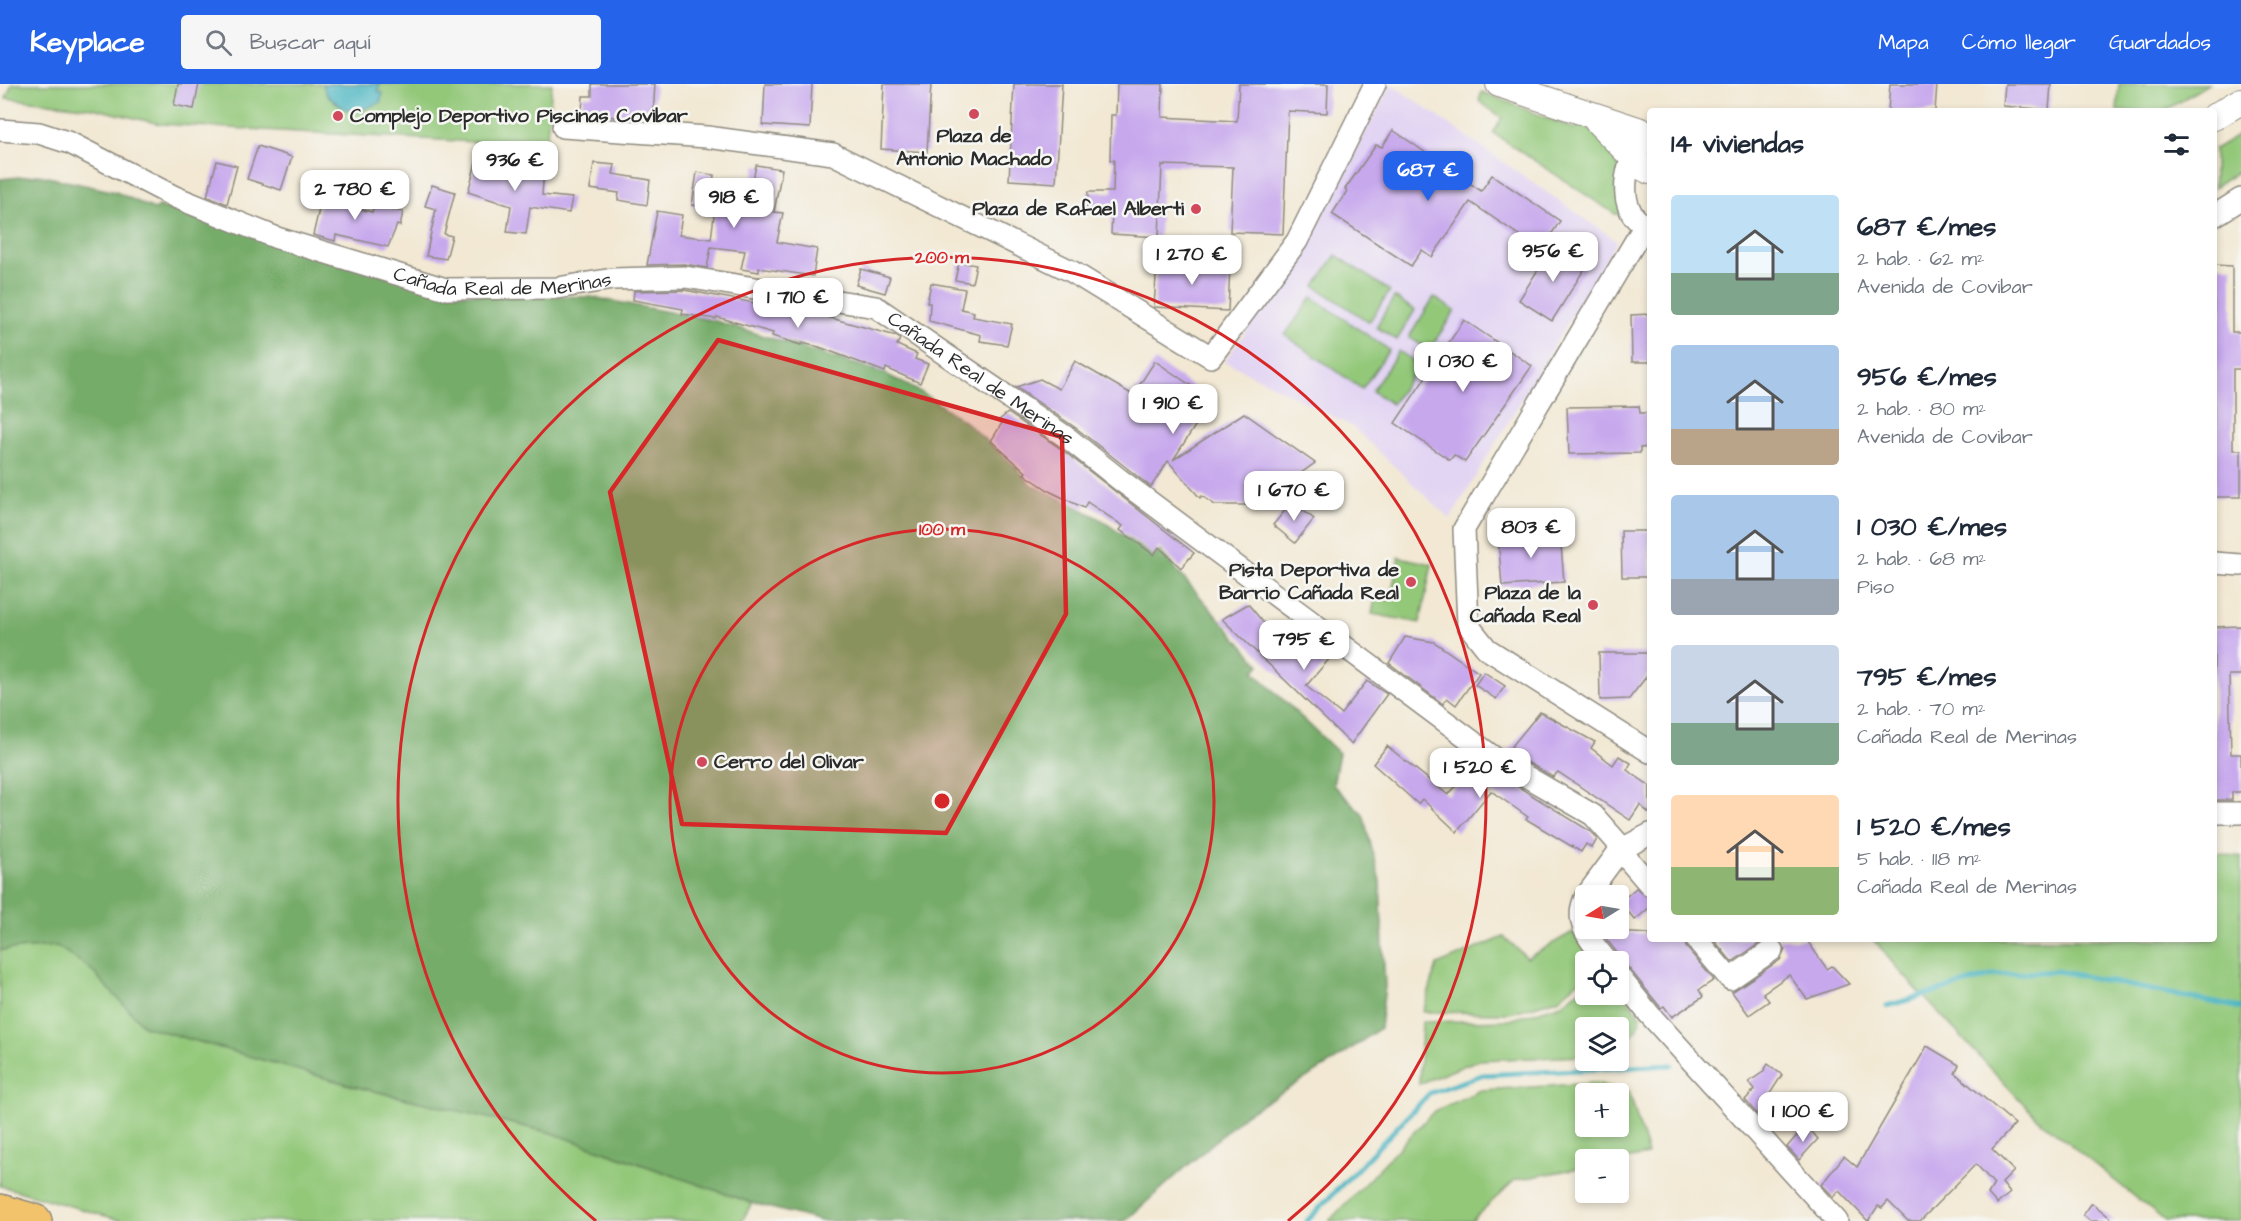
<!DOCTYPE html>
<html lang="es">
<meta charset="utf-8">
<style>
:root{--surface:#fff;--page:#f6f6f7;--text:#1f2937;--muted:#747a83;--accent:#2563eb}
body{margin:0;font-family:"Architects Daughter",sans-serif;background:var(--page);color:var(--text);height:100vh;display:flex;flex-direction:column;font-size:22px;white-space:nowrap}
*{box-sizing:border-box;margin:0}
p{font-size:20px;color:var(--muted)}
.icon{flex:none;width:33px;height:33px;fill:none;stroke:currentColor;stroke-width:2;stroke-linecap:round;stroke-linejoin:round}
.map{position:relative;flex:1;overflow:hidden}
.drawer{position:absolute;left:1647px;top:24px;width:570px;height:834px;display:flex;flex-direction:column;background:var(--surface);border-radius:6px;box-shadow:0 3px 9px #0003}
.drawer>*{flex:none}
.needle{width:39px;rotate:259deg}
.buttons{position:absolute;left:1575px;top:801px;display:grid;gap:12px}
.buttons a{display:grid;place-items:center;width:54px;height:54px;border-radius:6px;background:var(--surface);box-shadow:0 3px 9px #0003;font-size:30px}
.price{position:absolute;translate:-50% -51px;padding:0 14px;border-radius:12px;background:#fff;color:#222;font-size:20px;line-height:39px;filter:drop-shadow(0 2px 3px #0008)}
.price::after{content:'';position:absolute;left:50%;top:36px;width:18px;height:14px;margin-left:-9px;background:inherit;clip-path:polygon(0 0,100% 0,50% 100%)}
.price.selected{background:var(--accent);color:#fff}
ul{padding:0;list-style:none}
li{display:flex;align-items:center;gap:18px;height:150px;padding:0 24px}
li span{display:grid;place-items:center;flex:none;width:168px;height:120px;border-radius:6px;color:#555}
li>.icon{margin-inline-start:auto}
span .icon{width:72px;height:72px;fill:#fffc;stroke-width:1}
li b{font-size:26px}
h2{display:flex;justify-content:space-between;align-items:center;height:72px;padding:0 24px;font-size:26px}
header{display:flex;align-items:center;gap:36px;box-sizing:border-box;height:84px;padding:0 30px;background:var(--accent);color:#fff}
header strong{font-size:28px}
nav{display:flex;gap:33px;margin-inline-start:auto;font-size:21px}
.search{width:420px;height:54px;background:var(--page);display:flex;align-items:center;gap:15px;box-sizing:border-box;padding:0 21px;border-radius:6px;color:var(--muted);font-size:22px}
.map>svg:first-child{display:block}
.built{fill:#e2d4f3}
.green{fill:#93c879;stroke:#5f7a52;stroke-width:1.5;fill-rule:evenodd}
.forest{fill:#76ac69;stroke:#506c4a;stroke-width:1.5}
.water{fill:#46b4c1;stroke:#387076;stroke-width:1.5}
.lines{fill:none;stroke-linecap:round;stroke-linejoin:round}
.stream{stroke:#46b4c1;stroke-width:5}
.building{fill:#c7a8ed}
.minor-casing{stroke:#8e8a7f;stroke-width:24}
.tertiary-casing{stroke:#8e8a7f;stroke-width:28}
.motorway-casing{stroke:#8e8a7f;stroke-width:36}
.minor{stroke:#fff;stroke-width:21}
.tertiary{stroke:#fff;stroke-width:26}
.motorway{stroke:#f2c36a;stroke-width:33}
.marked{fill:#d62828;fill-opacity:0.2;stroke:#d62828;stroke-width:4.5;stroke-linejoin:round}
.ring{fill:none;stroke:#d62828;stroke-width:3}
.poi-dot{fill:#d1495b;stroke:#f6f6f2;stroke-width:2}
.labels{text-anchor:middle;dominant-baseline:central;stroke-width:5;stroke-linejoin:round;paint-order:stroke}
.poi-label{font-size:20px;font-weight:bold;fill:#2b2b2b;stroke:#f6f6f2;text-anchor:end}
.street-label{font-size:20px;fill:#2b2b2b;stroke:#f6f6f2}
.centre{fill:#d62828;stroke:#f6f6f2;stroke-width:3}
.ring-label{font-size:18px;text-anchor:middle;font-weight:bold;fill:#d62828;stroke:#f6f6f2;stroke-width:5;stroke-linejoin:round;paint-order:stroke}
</style>
<header>
<strong>Keyplace</strong>
<div class="search"><svg class="icon" aria-label="search" viewBox="0 0 24 24"><circle cx="10" cy="10" r="6"/><path d="M15 15l6 6"/></svg>Buscar aquí</div>
<nav><a>Mapa</a><a>Cómo llegar</a><a>Guardados</a></nav>
</header>
<div class="map">
<svg width="2241" height="1137" viewBox="0 0 2241 1137">
<rect width="100%" height="100%" fill="#f6f6f2"/>
<filter id="ink" filterUnits="userSpaceOnUse"><feTurbulence type="fractalNoise" baseFrequency=".0167" numOctaves="2"/><feDisplacementMap in="SourceGraphic" scale="12" xChannelSelector="R" yChannelSelector="G"/><feConvolveMatrix kernelMatrix="1 2 1 2 8 2 1 2 1" color-interpolation-filters="sRGB"/></filter>
<filter id="wash" filterUnits="userSpaceOnUse"><feTurbulence type="fractalNoise" baseFrequency=".008" numOctaves="4" result="noise"/><feDisplacementMap in="SourceGraphic" scale="24" xChannelSelector="R" yChannelSelector="G"/><feGaussianBlur stdDeviation="1.35" result="paint"/><feColorMatrix in="noise" values="0 0 0 0 0 0 0 0 0 0 0 0 0 0 0 0 0 1.4 0 .05"/><feComposite in="paint" operator="in"/></filter>
<g filter="url(#wash)">
<rect width="100%" height="100%" fill="#f2e8d3"/>
<!-- built -->
<path class="built" d="M 1391,0 L 1617,157 L 1450,435 L 1353,343 L 1225,277 L 1297,175 Z"/>
<!-- green -->
<g class="green">
<path d="M 12,0 L 552,0 L 546,62 L 160,40 L 92,24 L 6,14 Z"/>
<path d="M 2119,0 L 2208,0 L 2164,27 L 2117,27 Z"/>
<path d="M 1482,8 L 1575,45 L 1580,40 L 1604,52 L 1617,66 L 1623,130 L 1615,130 L 1493,49 L 1502,34 L 1479,17 Z"/>
<path d="M 2241,49 L 2241,86 L 2214,103 L 2214,65 Z"/>
<path d="M 1336,171 L 1390,207 L 1369,238 L 1315,202 Z"/>
<path d="M 1312,213 L 1389,266 L 1362,305 L 1285,251 Z"/>
<path d="M 1394,213 L 1415,226 L 1397,256 L 1376,243 Z"/>
<path d="M 1434,213 L 1455,227 L 1429,266 L 1409,253 Z"/>
<path d="M 1399,267 L 1419,281 L 1392,320 L 1372,307 Z"/>
<path d="M 1399,473 L 1432,480 L 1420,539 L 1372,530 L 1375,514 L 1390,516 Z"/>
<path d="M 2214,769 L 2241,773 L 2241,1137 L 2165,1137 L 2036,1033 L 1896,883 L 1873,855 L 2214,855 Z"/>
<path d="M 1573,848 L 1598,877 L 1586,878 L 1585,892 L 1558,915 L 1510,929 L 1423,928 L 1437,881 L 1504,853 L 1527,874 Z"/>
<path d="M 57,862 L 89,884 L 145,942 L 357,1003 L 552,1049 L 752,1119 L 742,1137 L 123,1137 L 0,1102 L 0,866 Z"/>
<path d="M 1585,901 L 1586,910 L 1618,910 L 1619,903 L 1641,933 L 1638,944 L 1621,964 L 1619,964 L 1618,944 L 1586,944 L 1585,972 L 1478,976 L 1419,1000 L 1422,938 L 1510,936 L 1562,920 Z"/>
<path d="M 1595,999 L 1629,1007 L 1648,1071 L 1619,1076 L 1586,1076 L 1585,1083 L 1515,1096 L 1471,1137 L 1329,1137 L 1434,1027 L 1481,1006 ZM 1586,1010 L 1618,1010 L 1618,1042 L 1586,1042 Z"/>
</g>
<!-- forest -->
<path class="forest" d="M 39,91 L 116,108 L 156,126 L 158,122 L 446,209 L 591,213 L 716,237 L 884,289 L 922,309 L 964,337 L 1017,384 L 1030,400 L 1097,433 L 1154,473 L 1160,467 L 1260,581 L 1254,588 L 1339,669 L 1333,701 L 1363,730 L 1380,797 L 1385,902 L 1380,944 L 1331,979 L 1246,1030 L 1125,1137 L 821,1137 L 752,1119 L 552,1049 L 357,1003 L 144,942 L 89,884 L 57,862 L 0,866 L 0,95 Z"/>
<!-- water -->
<path class="water" d="M 323,0 L 380,0 L 378,7 L 383,9 L 380,19 L 358,27 L 344,25 L 326,10 Z"/>
<g class="lines">
<!-- stream -->
<g class="stream">
<path d="M 1887,922 L 1994,891 L 2057,887 L 2241,924"/>
<path d="M 1307,1137 L 1430,1009 L 1482,991 L 1672,981"/>
</g>
</g>
<g id="blocks">
<!-- building -->
<g class="building">
<path d="M 178,0 L 199,0 L 194,25 L 174,21 Z"/>
<path d="M 592,0 L 655,0 L 653,32 L 621,34 L 582,28 L 583,12 L 592,12 Z"/>
<path d="M 765,0 L 812,0 L 810,44 L 763,41 Z"/>
<path d="M 884,0 L 931,0 L 927,68 L 881,65 Z"/>
<path d="M 1014,0 L 1062,0 L 1056,99 L 1009,96 Z"/>
<path d="M 1117,0 L 1163,0 L 1162,33 L 1237,37 L 1239,0 L 1328,0 L 1327,29 L 1288,27 L 1283,150 L 1230,148 L 1233,83 L 1162,81 L 1159,153 L 1111,150 L 1112,127 L 1087,125 L 1088,108 L 1113,108 L 1114,76 L 1110,76 L 1111,31 L 1116,31 Z"/>
<path d="M 1890,0 L 1937,0 L 1935,27 L 1888,27 Z"/>
<path d="M 2005,0 L 2051,0 L 2049,26 L 2003,22 Z"/>
<path d="M 1393,46 L 1481,107 L 1492,91 L 1560,137 L 1541,166 L 1470,118 L 1432,173 L 1422,166 L 1411,182 L 1332,130 L 1347,107 L 1345,105 L 1376,61 L 1382,63 Z"/>
<path d="M 258,62 L 292,73 L 281,106 L 247,95 Z"/>
<path d="M 477,75 L 507,82 L 544,85 L 542,111 L 572,114 L 569,129 L 530,123 L 526,150 L 507,148 L 511,122 L 468,108 Z"/>
<path d="M 217,77 L 237,82 L 227,120 L 207,112 Z"/>
<path d="M 594,79 L 615,81 L 613,90 L 650,96 L 647,121 L 618,116 L 619,109 L 590,105 Z"/>
<path d="M 756,81 L 782,85 L 774,128 L 783,129 L 777,158 L 817,165 L 813,192 L 759,184 L 759,188 L 741,185 L 745,167 L 711,163 L 707,184 L 685,180 L 647,181 L 657,127 L 682,131 L 679,151 L 711,155 L 715,124 L 692,121 L 697,88 L 714,91 L 712,108 L 750,112 Z"/>
<path d="M 432,101 L 455,108 L 444,150 L 452,152 L 446,175 L 426,172 L 436,125 L 425,122 Z"/>
<path d="M 324,104 L 346,109 L 343,121 L 372,128 L 374,121 L 403,128 L 400,142 L 397,141 L 388,163 L 336,151 L 335,157 L 313,151 Z"/>
<path d="M 1554,160 L 1587,181 L 1552,237 L 1519,216 Z"/>
<path d="M 959,178 L 976,181 L 972,199 L 955,196 Z"/>
<path d="M 1157,178 L 1230,181 L 1228,227 L 1154,223 Z"/>
<path d="M 2214,181 L 2232,182 L 2232,248 L 2241,248 L 2241,285 L 2233,285 L 2233,366 L 2241,366 L 2241,413 L 2214,413 Z"/>
<path d="M 861,185 L 890,193 L 885,209 L 856,201 Z"/>
<path d="M 931,199 L 965,205 L 961,225 L 974,228 L 973,233 L 1012,240 L 1007,261 L 980,257 L 981,251 L 929,237 L 930,219 L 927,219 Z"/>
<path d="M 684,206 L 777,223 L 778,220 L 827,229 L 827,233 L 896,252 L 900,255 L 897,261 L 917,270 L 915,275 L 928,280 L 920,299 L 886,284 L 885,288 L 819,263 L 802,259 L 801,261 L 772,252 L 773,249 L 717,233 L 716,235 L 682,230 L 683,225 L 633,216 L 634,207 Z"/>
<path d="M 1650,230 L 1650,278 L 1632,278 L 1631,231 Z"/>
<path d="M 1464,236 L 1532,282 L 1465,378 L 1454,371 L 1450,376 L 1395,339 Z"/>
<path d="M 1075,277 L 1133,311 L 1155,277 L 1212,316 L 1173,376 L 1244,329 L 1315,379 L 1256,421 L 1215,421 L 1202,412 L 1200,414 L 1168,377 L 1151,403 L 1076,344 L 1016,303 L 1040,295 L 1059,305 Z"/>
<path d="M 1639,322 L 1640,329 L 1650,329 L 1650,363 L 1640,364 L 1640,369 L 1569,370 L 1567,323 Z"/>
<path d="M 1008,329 L 1061,365 L 1194,469 L 1181,484 L 1159,463 L 1154,471 L 1120,446 L 1123,442 L 1087,418 L 1084,424 L 1051,408 L 1024,390 L 1026,388 L 991,357 L 1002,339 L 999,336 Z"/>
<path d="M 1292,418 L 1314,435 L 1295,459 L 1273,441 Z"/>
<path d="M 1621,447 L 1650,447 L 1650,493 L 1622,493 Z"/>
<path d="M 1560,448 L 1564,498 L 1502,502 L 1498,452 Z"/>
<path d="M 1248,520 L 1272,549 L 1276,546 L 1287,556 L 1297,545 L 1330,574 L 1306,602 L 1341,630 L 1367,597 L 1387,610 L 1351,660 L 1222,535 Z"/>
<path d="M 2241,542 L 2241,591 L 2229,591 L 2231,670 L 2241,670 L 2241,708 L 2232,708 L 2232,716 L 2214,716 L 2214,543 Z"/>
<path d="M 1405,553 L 1434,558 L 1479,589 L 1456,621 L 1447,614 L 1443,620 L 1389,579 Z"/>
<path d="M 1599,569 L 1650,569 L 1650,588 L 1629,615 L 1600,616 Z"/>
<path d="M 1484,588 L 1505,602 L 1496,615 L 1475,601 Z"/>
<path d="M 1540,628 L 1595,658 L 1591,664 L 1613,681 L 1619,672 L 1631,679 L 1627,686 L 1650,702 L 1650,730 L 1640,721 L 1630,736 L 1558,688 L 1553,693 L 1508,667 Z"/>
<path d="M 1387,662 L 1448,711 L 1478,678 L 1590,747 L 1597,755 L 1592,764 L 1586,760 L 1581,768 L 1526,735 L 1528,733 L 1491,707 L 1457,748 L 1422,715 L 1418,720 L 1373,680 Z"/>
<path d="M 1636,804 L 1650,815 L 1650,823 L 1635,836 L 1620,818 Z"/>
<path d="M 1600,847 L 1649,850 L 1650,855 L 1684,855 L 1686,863 L 1714,896 L 1699,906 L 1703,913 L 1672,933 L 1664,922 L 1661,924 L 1628,883 L 1620,879 L 1618,870 Z"/>
<path d="M 1713,855 L 1766,855 L 1732,878 Z"/>
<path d="M 1778,855 L 1806,855 L 1827,885 L 1832,882 L 1849,900 L 1807,915 L 1789,891 L 1763,909 L 1769,917 L 1749,931 L 1732,908 L 1780,876 L 1785,866 Z"/>
<path d="M 1927,962 L 1959,981 L 1955,989 L 2015,1040 L 1992,1065 L 2014,1087 L 2002,1099 L 2010,1109 L 1997,1120 L 1988,1110 L 1994,1100 L 1976,1080 L 1920,1137 L 1908,1137 L 1888,1117 L 1882,1124 L 1878,1122 L 1868,1137 L 1839,1107 L 1833,1113 L 1821,1101 L 1844,1072 L 1857,1083 Z"/>
<path d="M 1768,980 L 1782,991 L 1757,1030 L 1745,1016 L 1755,1005 L 1749,998 L 1763,988 Z"/>
<path d="M 1806,1041 L 1818,1055 L 1799,1076 L 1787,1063 Z"/>
<path d="M 2092,1119 L 2114,1137 L 2090,1137 L 2083,1131 Z"/>
</g>
</g>
</g>
<g filter="url(#ink)">
<use href="#blocks" fill-opacity="0" stroke="#8e8a7f" stroke-width="1.5"/>
<g class="lines">
<!-- minor casing -->
<g class="minor-casing">
<g id="minor">
<path d="M 563,43 L 707,53 L 833,70 L 1071,187 L 1211,273 L 1297,157 L 1375,0"/>
<path id="s1" d="M 0,46 L 39,49 L 70,59 L 175,113 L 277,154 L 446,205 L 557,204 L 613,195 L 685,193 L 876,223 L 1069,355 L 1119,395 L 1496,675 L 1593,731 L 1617,758 L 1620,766 L 1586,812"/>
<path d="M 1650,56 C 1621,68 1614,135 1650,142"/>
<path d="M 2214,132 L 2241,115"/>
<path d="M 1645,141 L 1464,445 L 1468,541 L 1487,565 L 1650,668"/>
<path d="M 2214,479 L 2241,481"/>
<path d="M 2214,729 L 2241,729"/>
<path d="M 1650,750 L 1620,766 L 1650,801"/>
<path d="M 1586,812 C 1572,839 1591,858 1608,878"/>
<path d="M 1696,855 L 1730,895 L 1772,866"/>
<path d="M 1618,891 L 1649,930 L 1837,1137"/>
</g>
</g>
<!-- tertiary casing -->
<g class="tertiary-casing">
<g id="tertiary">
<path d="M 1499,0 L 1650,50"/>
<path d="M 2214,33 L 2241,17"/>
<path d="M 1597,37 L 1642,83 L 1650,87"/>
</g>
</g>
<!-- motorway casing -->
<g class="motorway-casing">
<path id="motorway" d="M 0,1127 L 35,1137"/>
</g>
<!-- minor -->
<use href="#minor" class="minor"/>
<!-- tertiary -->
<use href="#tertiary" class="tertiary"/>
<!-- motorway -->
<use href="#motorway" class="motorway"/>
</g>
</g>
<!-- marked area -->
<path class="marked" d="M 718,256 L 1062,353 L 1066,530 L 946,749 L 682,740 L 610,408 Z"/>
<!-- distance rings -->
<g class="ring">
<circle cx="942" cy="717" r="272"/>
<path d="M596 1137A544 544 0 1 1 1288 1137"/>
</g>
<!-- markers -->
<g class="poi-dot">
<circle cx="974" cy="30" r="6"/>
<circle cx="338" cy="32" r="6"/>
<circle cx="1196" cy="125" r="6"/>
<circle cx="1411" cy="498" r="6"/>
<circle cx="1593" cy="521" r="6"/>
<circle cx="702" cy="678" r="6"/>
</g>
<g class="labels">
<!-- poi labels -->
<g class="poi-label">
<text x="350" y="32" text-anchor="start">Complejo Deportivo Piscinas Covibar</text>
<text x="974" y="52" text-anchor="middle">Plaza de<tspan x="974" dy="23">Antonio Machado</tspan></text>
<text x="1184" y="125">Plaza de Rafael Alberti</text>
<text x="1399" y="486">Pista Deportiva de<tspan x="1399" dy="23">Barrio Cañada Real</tspan></text>
<text x="1581" y="509">Plaza de la<tspan x="1581" dy="23">Cañada Real</tspan></text>
<text x="714" y="678" text-anchor="start">Cerro del Olivar</text>
</g>
<!-- street labels -->
<g class="street-label">
<text stroke="none"><textPath href="#s1" startOffset="532">Cañada Real de Merinas</textPath></text>
<text stroke="none"><textPath href="#s1" startOffset="1036">Cañada Real de Merinas</textPath></text>
</g>
</g>
<circle cx="942" cy="717" r="9" class="centre"/>
<g class="ring-label">
<text x="942" y="179">200 m</text>
<text x="942" y="451">100 m</text>
</g>
</svg>
<div class="buttons">
<a><svg class="needle" viewBox="-14 -14 28 28"><path d="M0-13l5 13h-10z" fill="#e53935"/><path d="M0 13l5-13h-10z" fill="#747a83"/></svg></a>
<a><svg class="icon" aria-label="locate" viewBox="0 0 24 24"><circle cx="12" cy="12" r="6"/><path d="M12 2v4M12 18v4M2 12h4M18 12h4"/></svg></a>
<a><svg class="icon" aria-label="layers" viewBox="0 0 24 24"><path d="M12 4l9 5-9 5-9-5zM3 14l9 5 9-5"/></svg></a>
<a>+</a>
<a>−</a>
</div>
<b class="price" style="left:515px;top:108px">936 €</b>
<b class="price selected" style="left:1428px;top:118px">687 €</b>
<b class="price" style="left:355px;top:137px">2 780 €</b>
<b class="price" style="left:734px;top:145px">918 €</b>
<b class="price" style="left:1553px;top:199px">956 €</b>
<b class="price" style="left:1192px;top:202px">1 270 €</b>
<b class="price" style="left:798px;top:245px">1 710 €</b>
<b class="price" style="left:1463px;top:309px">1 030 €</b>
<b class="price" style="left:1173px;top:351px">1 910 €</b>
<b class="price" style="left:1294px;top:438px">1 670 €</b>
<b class="price" style="left:1531px;top:475px">803 €</b>
<b class="price" style="left:1304px;top:587px">795 €</b>
<b class="price" style="left:1480px;top:715px">1 520 €</b>
<b class="price" style="left:1803px;top:1059px">1 100 €</b>
<section class="drawer">
<h2>14 viviendas<svg class="icon" aria-label="filters" viewBox="0 0 24 24"><path d="M4 7h16M4 17h16"/><circle cx="9" cy="7" r="2"/><circle cx="15" cy="17" r="2"/></svg></h2>
<ul>
<li><span style="background:linear-gradient(#bfe0f5 65%,#7fa58c 0)"><svg class="icon" aria-label="home" viewBox="0 0 24 24"><path d="M3 11l9-7 9 7M6 9v11h12V9"/></svg></span><div><b>687 €/mes</b><p>2 hab. · 62 m²</p><p>Avenida de Covibar</p></div></li>
<li><span style="background:linear-gradient(#a9c7e8 70%,#b9a48a 0)"><svg class="icon" aria-label="home" viewBox="0 0 24 24"><path d="M3 11l9-7 9 7M6 9v11h12V9"/></svg></span><div><b>956 €/mes</b><p>2 hab. · 80 m²</p><p>Avenida de Covibar</p></div></li>
<li><span style="background:linear-gradient(#a9c7e8 70%,#9aa5b1 0)"><svg class="icon" aria-label="home" viewBox="0 0 24 24"><path d="M3 11l9-7 9 7M6 9v11h12V9"/></svg></span><div><b>1 030 €/mes</b><p>2 hab. · 68 m²</p><p>Piso</p></div></li>
<li><span style="background:linear-gradient(#c9d6e8 65%,#7fa58c 0)"><svg class="icon" aria-label="home" viewBox="0 0 24 24"><path d="M3 11l9-7 9 7M6 9v11h12V9"/></svg></span><div><b>795 €/mes</b><p>2 hab. · 70 m²</p><p>Cañada Real de Merinas</p></div></li>
<li><span style="background:linear-gradient(#ffd9b3 60%,#8fb573 0)"><svg class="icon" aria-label="home" viewBox="0 0 24 24"><path d="M3 11l9-7 9 7M6 9v11h12V9"/></svg></span><div><b>1 520 €/mes</b><p>5 hab. · 118 m²</p><p>Cañada Real de Merinas</p></div></li>
</ul>
</section>
</div>
